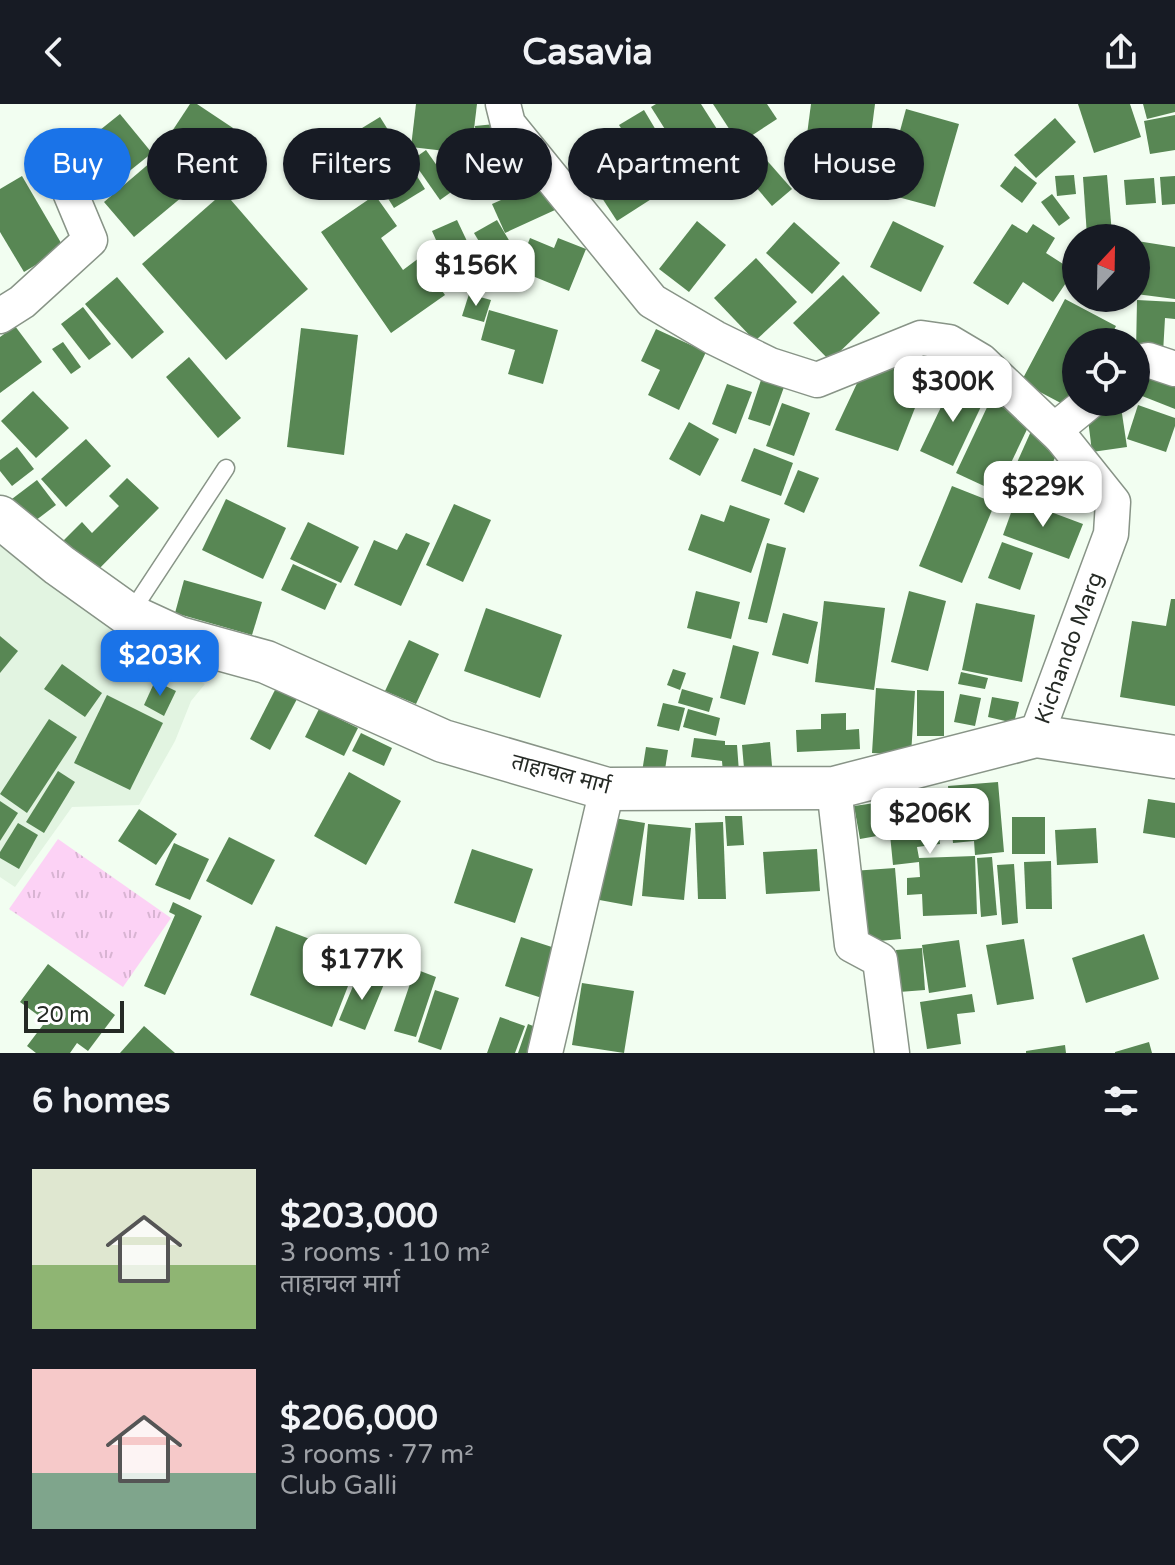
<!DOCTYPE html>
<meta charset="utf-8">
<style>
:root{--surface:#171b24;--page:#242831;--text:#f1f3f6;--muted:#9ea1a6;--accent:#1a73e8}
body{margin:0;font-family:"Varela Round","Noto Sans Devanagari",sans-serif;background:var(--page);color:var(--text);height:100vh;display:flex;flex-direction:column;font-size:30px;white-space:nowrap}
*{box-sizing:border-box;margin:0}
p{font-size:26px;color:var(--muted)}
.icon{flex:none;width:44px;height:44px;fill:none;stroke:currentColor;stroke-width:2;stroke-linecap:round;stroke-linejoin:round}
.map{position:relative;height:949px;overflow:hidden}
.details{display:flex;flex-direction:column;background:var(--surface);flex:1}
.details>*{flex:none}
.top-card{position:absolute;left:24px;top:24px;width:1128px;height:72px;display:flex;gap:16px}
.needle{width:52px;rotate:22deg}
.tools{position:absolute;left:1062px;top:120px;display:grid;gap:16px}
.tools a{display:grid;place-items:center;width:88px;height:88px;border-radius:50%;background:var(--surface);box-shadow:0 2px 6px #0004;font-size:40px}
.scale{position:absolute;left:24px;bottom:20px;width:100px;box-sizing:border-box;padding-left:8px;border:4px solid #252a25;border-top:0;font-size:22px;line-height:28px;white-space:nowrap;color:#252a25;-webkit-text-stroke:6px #fff;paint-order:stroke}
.price{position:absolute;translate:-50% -68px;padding:0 18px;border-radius:16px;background:#fff;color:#222;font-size:26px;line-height:52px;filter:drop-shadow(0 2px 4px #0008)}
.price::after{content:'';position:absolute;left:50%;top:48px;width:24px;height:18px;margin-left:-12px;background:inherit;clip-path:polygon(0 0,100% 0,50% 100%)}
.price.on{background:var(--accent);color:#fff}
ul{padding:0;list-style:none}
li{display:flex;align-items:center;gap:24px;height:200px;padding:0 32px}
li span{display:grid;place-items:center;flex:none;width:224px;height:160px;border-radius:0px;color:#555}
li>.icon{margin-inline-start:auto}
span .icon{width:96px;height:96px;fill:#fffc;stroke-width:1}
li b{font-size:34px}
h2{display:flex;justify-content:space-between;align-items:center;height:96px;padding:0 32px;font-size:34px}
.chip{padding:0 28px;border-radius:36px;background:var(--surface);box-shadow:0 2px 6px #0004;font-size:28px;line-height:72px}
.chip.on{background:var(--accent);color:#fff}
header{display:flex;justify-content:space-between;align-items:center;height:104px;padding:0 32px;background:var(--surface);font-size:36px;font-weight:700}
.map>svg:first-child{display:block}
.built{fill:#e2f4e1}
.park{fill:url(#park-tufts)}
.building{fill:#588754}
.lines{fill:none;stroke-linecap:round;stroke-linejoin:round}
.service-casing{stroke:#889487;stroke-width:19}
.minor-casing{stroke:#889487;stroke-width:37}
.tertiary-casing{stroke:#889487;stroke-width:45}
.service{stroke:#fff;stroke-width:16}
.minor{stroke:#fff;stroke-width:34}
.tertiary{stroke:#fff;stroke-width:42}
.labels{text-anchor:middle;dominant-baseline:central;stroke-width:6;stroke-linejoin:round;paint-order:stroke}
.street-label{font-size:22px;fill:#252a25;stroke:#fff}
</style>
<header><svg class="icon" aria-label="back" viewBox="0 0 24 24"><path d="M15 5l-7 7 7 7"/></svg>Casavia<svg class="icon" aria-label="share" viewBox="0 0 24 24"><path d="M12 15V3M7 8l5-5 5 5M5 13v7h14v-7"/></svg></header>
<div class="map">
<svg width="1175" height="949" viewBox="0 0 1175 949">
<defs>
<pattern id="park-tufts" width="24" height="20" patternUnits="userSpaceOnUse" patternTransform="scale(2)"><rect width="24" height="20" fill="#fcd2f5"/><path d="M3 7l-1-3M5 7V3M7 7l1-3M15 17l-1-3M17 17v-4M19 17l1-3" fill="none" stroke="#d8b4d2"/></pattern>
</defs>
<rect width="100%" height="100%" fill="#f2fef1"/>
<!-- built -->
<path class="built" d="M 0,423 L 98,500 L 131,538 L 205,580 L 191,597 L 175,637 L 139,701 L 72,703 L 15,783 L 0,773 Z"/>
<!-- park -->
<path class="park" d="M 58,735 L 171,814 L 123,883 L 9,805 Z"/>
<!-- building -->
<g class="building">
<path d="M 190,0 L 197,0 L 233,24 L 200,73 L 159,47 Z"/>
<path d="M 416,0 L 477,0 L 471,50 L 411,43 Z"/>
<path d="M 656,0 L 701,0 L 722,33 L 685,57 L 651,3 Z"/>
<path d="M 713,0 L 767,0 L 777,15 L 739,40 Z"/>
<path d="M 811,0 L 875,0 L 866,69 L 803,61 Z"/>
<path d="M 1078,0 L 1130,0 L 1141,33 L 1094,49 Z"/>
<path d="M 1143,0 L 1175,0 L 1175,8 L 1147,15 Z"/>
<path d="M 906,5 L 959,20 L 935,103 L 883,89 Z"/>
<path d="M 644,6 L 660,33 L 636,48 L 619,21 Z"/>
<path d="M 120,10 L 152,49 L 102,89 L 70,50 Z"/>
<path d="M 1175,11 L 1175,46 L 1150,50 L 1144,17 Z"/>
<path d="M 380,13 L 425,85 L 394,104 L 349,32 Z"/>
<path d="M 1055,14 L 1076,38 L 1036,74 L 1014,51 Z"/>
<path d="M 495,20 L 498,50 L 477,52 L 475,22 Z"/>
<path d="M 615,28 L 656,92 L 617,117 L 576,54 Z"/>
<path d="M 426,46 L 454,86 L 440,96 L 412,56 Z"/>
<path d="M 158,52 L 188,88 L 134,133 L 104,98 Z"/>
<path d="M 763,52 L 792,85 L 772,102 L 744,69 Z"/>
<path d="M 1015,62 L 1037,79 L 1022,99 L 1000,82 Z"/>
<path d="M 1074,71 L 1076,90 L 1057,92 L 1055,72 Z"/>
<path d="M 1107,71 L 1112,130 L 1087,132 L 1083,73 Z"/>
<path d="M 22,72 L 64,144 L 24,168 L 0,128 L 0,85 Z"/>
<path d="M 1175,72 L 1175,100 L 1162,101 L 1160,73 Z"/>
<path d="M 1154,74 L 1156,99 L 1126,101 L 1124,76 Z"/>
<path d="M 542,78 L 555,106 L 505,129 L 492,100 Z"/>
<path d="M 224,88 L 308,185 L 226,256 L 142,160 Z"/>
<path d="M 1052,90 L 1070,114 L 1059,122 L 1041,98 Z"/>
<path d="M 375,91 L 397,122 L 381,134 L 403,166 L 419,154 L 445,191 L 391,229 L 321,128 Z"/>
<path d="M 457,116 L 483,171 L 457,183 L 432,127 Z"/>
<path d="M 497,116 L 513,143 L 490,156 L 474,129 Z"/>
<path d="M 697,117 L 726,141 L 689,188 L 659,165 Z"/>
<path d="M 893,117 L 944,142 L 921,188 L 870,163 Z"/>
<path d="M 794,118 L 840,159 L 812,190 L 766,149 Z"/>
<path d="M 1012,120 L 1027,129 L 1033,120 L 1055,134 L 1046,149 L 1074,167 L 1053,198 L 1023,178 L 1008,201 L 973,179 Z"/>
<path d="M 530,134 L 554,144 L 558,134 L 586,145 L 569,187 L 518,166 Z"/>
<path d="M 1137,137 L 1175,143 L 1175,195 L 1136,190 Z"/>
<path d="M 756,154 L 797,198 L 755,237 L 714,194 Z"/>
<path d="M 843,171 L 880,209 L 830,257 L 793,219 Z"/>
<path d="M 117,173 L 164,228 L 132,255 L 85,200 Z"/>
<path d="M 469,190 L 491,196 L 484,218 L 462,212 Z"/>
<path d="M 1065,195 L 1116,222 L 1108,238 L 1076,238 L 1076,298 L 1074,306 L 1021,278 Z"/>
<path d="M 1137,196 L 1175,198 L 1175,215 L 1165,214 L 1163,249 L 1136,248 Z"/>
<path d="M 83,203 L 111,240 L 89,256 L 61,220 Z"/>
<path d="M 489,206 L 558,226 L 543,280 L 508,270 L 515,246 L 481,236 Z"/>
<path d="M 15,222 L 42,258 L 0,289 L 0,233 Z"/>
<path d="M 301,224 L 358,231 L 344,351 L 287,343 Z"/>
<path d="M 656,225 L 706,248 L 679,306 L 648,291 L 660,266 L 641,257 Z"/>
<path d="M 63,238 L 81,263 L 71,270 L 52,245 Z"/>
<path d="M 189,253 L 241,314 L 218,334 L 166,273 Z"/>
<path d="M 868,256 L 926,276 L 898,347 L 835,326 Z"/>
<path d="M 1147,265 L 1175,276 L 1175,305 L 1137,290 Z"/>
<path d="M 761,276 L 784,283 L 770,322 L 748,315 Z"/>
<path d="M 953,278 L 985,294 L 953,362 L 920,347 Z"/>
<path d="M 727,280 L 752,288 L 736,330 L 712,320 Z"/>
<path d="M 33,287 L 69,324 L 36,354 L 1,317 Z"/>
<path d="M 990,297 L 1031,317 L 997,388 L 956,369 Z"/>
<path d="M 782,299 L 810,309 L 794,352 L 766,342 Z"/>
<path d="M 1138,301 L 1175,314 L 1175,322 L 1166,348 L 1127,335 Z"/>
<path d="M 1121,303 L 1127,343 L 1092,348 L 1087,307 Z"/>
<path d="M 689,318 L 719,335 L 700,372 L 669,355 Z"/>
<path d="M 1032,325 L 1062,338 L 1041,385 L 1011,372 Z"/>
<path d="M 86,335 L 111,362 L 66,403 L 41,375 Z"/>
<path d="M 17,343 L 34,365 L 12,382 L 0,367 L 0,356 Z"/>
<path d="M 754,344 L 793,359 L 781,392 L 741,377 Z"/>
<path d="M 798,366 L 819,374 L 804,409 L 784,400 Z"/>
<path d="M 127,374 L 159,404 L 92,472 L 59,441 L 82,418 L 92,429 L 119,402 L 109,392 Z"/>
<path d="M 37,376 L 56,401 L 23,426 L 4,401 Z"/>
<path d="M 952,382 L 995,399 L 962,479 L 919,462 Z"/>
<path d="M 226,395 L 286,424 L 263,475 L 202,446 Z"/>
<path d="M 1016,395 L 1083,420 L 1069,455 L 1003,431 Z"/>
<path d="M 454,400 L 491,416 L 463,478 L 426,461 Z"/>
<path d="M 730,401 L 770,415 L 751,469 L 688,446 L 701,410 L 724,418 Z"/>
<path d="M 308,418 L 359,443 L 341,479 L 290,455 Z"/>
<path d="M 406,429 L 430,439 L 401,502 L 354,481 L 374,436 L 397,446 Z"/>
<path d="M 1002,438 L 1033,449 L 1020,486 L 988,474 Z"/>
<path d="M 767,439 L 786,444 L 767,519 L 748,515 Z"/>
<path d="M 293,460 L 337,480 L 325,506 L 281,486 Z"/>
<path d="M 184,476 L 262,498 L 252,531 L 175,509 Z"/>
<path d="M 696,487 L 740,498 L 731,535 L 687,524 Z"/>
<path d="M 909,487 L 946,497 L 928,567 L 891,558 Z"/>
<path d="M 1171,495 L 1175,495 L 1175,602 L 1120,593 L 1132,517 L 1166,522 Z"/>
<path d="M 824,497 L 885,504 L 874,586 L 815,578 Z"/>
<path d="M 976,499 L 1035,511 L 1022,578 L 962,566 Z"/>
<path d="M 486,504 L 562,531 L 540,594 L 464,567 Z"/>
<path d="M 783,509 L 818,518 L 808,560 L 772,551 Z"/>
<path d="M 0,532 L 18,547 L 0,569 Z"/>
<path d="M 409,536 L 439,550 L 416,600 L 385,587 Z"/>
<path d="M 733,541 L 759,548 L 745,601 L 720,594 Z"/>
<path d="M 62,560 L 102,589 L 85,613 L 44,585 Z"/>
<path d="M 673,565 L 686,569 L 680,586 L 667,581 Z"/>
<path d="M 961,568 L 988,574 L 985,585 L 958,580 Z"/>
<path d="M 155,577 L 176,587 L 164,612 L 144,601 Z"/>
<path d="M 276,584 L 297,595 L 270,646 L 250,635 Z"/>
<path d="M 876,584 L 915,587 L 911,651 L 872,649 Z"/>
<path d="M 682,585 L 713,594 L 709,608 L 678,599 Z"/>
<path d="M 917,586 L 944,587 L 944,632 L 917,632 Z"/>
<path d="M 960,590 L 981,594 L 975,622 L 954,618 Z"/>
<path d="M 107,591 L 163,619 L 130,686 L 74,659 Z"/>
<path d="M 992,593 L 1019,598 L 1014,619 L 988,613 Z"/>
<path d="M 663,599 L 685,604 L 679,627 L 657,622 Z"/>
<path d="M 319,605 L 358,624 L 344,652 L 305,633 Z"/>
<path d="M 688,605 L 720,614 L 716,632 L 683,623 Z"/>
<path d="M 846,609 L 846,626 L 859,625 L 860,645 L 797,648 L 796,626 L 821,625 L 821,610 Z"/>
<path d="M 49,615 L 77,633 L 27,709 L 0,690 Z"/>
<path d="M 361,629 L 392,644 L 384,662 L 352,647 Z"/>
<path d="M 694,634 L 725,637 L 725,641 L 737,641 L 739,668 L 723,669 L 722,657 L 691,653 Z"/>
<path d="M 770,638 L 772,662 L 744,664 L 742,641 Z"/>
<path d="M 646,643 L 668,646 L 664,672 L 642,668 Z"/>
<path d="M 58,667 L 75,678 L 44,729 L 26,718 Z"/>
<path d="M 349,668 L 401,697 L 366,761 L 314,732 Z"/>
<path d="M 998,678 L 1004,748 L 975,751 L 974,737 L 953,739 L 948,682 Z"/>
<path d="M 934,685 L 940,740 L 917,743 L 919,754 L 975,752 L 977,810 L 923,812 L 922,790 L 907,791 L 907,774 L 920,773 L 919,758 L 893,761 L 886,690 Z"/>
<path d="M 1148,695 L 1175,699 L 1175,734 L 1143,729 Z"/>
<path d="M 0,697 L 18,709 L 0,737 Z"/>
<path d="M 882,698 L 888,730 L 860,735 L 854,702 Z"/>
<path d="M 139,705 L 177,730 L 156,761 L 118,737 Z"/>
<path d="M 725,712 L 742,712 L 744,741 L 727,742 Z"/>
<path d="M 608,713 L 645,719 L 632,802 L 594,795 Z"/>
<rect x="1012" y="713" width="33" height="37"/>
<path d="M 723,718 L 726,795 L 698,795 L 695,719 Z"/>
<path d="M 18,719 L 38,731 L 19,765 L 0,754 L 0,748 Z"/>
<path d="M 648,720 L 691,724 L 684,796 L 642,792 Z"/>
<path d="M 1096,724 L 1098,759 L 1057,761 L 1055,726 Z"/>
<path d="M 229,733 L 275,756 L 252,801 L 206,777 Z"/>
<path d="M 174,739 L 209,755 L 190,796 L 155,781 Z"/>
<path d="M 472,745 L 533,765 L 515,819 L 454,799 Z"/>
<path d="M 817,745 L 820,787 L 766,790 L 763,748 Z"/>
<path d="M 992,753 L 997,811 L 981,813 L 977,754 Z"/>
<path d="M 1051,757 L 1052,805 L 1026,805 L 1024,758 Z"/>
<path d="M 1014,760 L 1018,819 L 1002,821 L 997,761 Z"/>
<path d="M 895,764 L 901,835 L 857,839 L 852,767 Z"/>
<path d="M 173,798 L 202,812 L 165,891 L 144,882 L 175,811 L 169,808 Z"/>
<path d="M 276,822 L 359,854 L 332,923 L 250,891 Z"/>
<path d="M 1144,830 L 1159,875 L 1086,899 L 1072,854 Z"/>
<path d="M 521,833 L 558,845 L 542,894 L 505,882 Z"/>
<path d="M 1024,835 L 1034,895 L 997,901 L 986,841 Z"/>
<path d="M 959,836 L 966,883 L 929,889 L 922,841 Z"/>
<path d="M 922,844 L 925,886 L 899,888 L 896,846 Z"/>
<path d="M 48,860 L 115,911 L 88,947 L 77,939 L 70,949 L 36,949 L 27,942 L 46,917 L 20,898 Z"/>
<path d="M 415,865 L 436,873 L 416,933 L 394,927 Z"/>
<path d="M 358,870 L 384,880 L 365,926 L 339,916 Z"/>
<path d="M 582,879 L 634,887 L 624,949 L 572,941 Z"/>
<path d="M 435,886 L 459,894 L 441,946 L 418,938 Z"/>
<path d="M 972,890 L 975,908 L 957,910 L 961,940 L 927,945 L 920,898 Z"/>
<path d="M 500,913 L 525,922 L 515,949 L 487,949 Z"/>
<path d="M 528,920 L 541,925 L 533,949 L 518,949 Z"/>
<path d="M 144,922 L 175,949 L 120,949 Z"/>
<path d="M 1149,938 L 1152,949 L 1115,949 L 1115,948 Z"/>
<path d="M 1065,941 L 1066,949 L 1026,949 L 1026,947 Z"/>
</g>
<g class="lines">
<!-- service casing -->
<g class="service-casing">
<path id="service" d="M 130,510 L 226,364"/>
</g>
<!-- minor casing -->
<g class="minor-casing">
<g id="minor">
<path d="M 503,0 L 508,20 L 652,197 L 715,234 L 770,261 L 817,276 L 921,234 L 949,238 L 981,257 L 1061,333 L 1113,398 L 1111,430 L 1036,632"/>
<path d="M 0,212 L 22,198 L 90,136 L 62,69"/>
<path d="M 1136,259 L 1148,256 L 1175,265"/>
<path d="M 1061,333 L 1062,320 L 1089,298"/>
<path d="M 834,684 L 852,841 L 880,856 L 892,949"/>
<path d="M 545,949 L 607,685"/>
</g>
</g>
<!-- tertiary casing -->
<g class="tertiary-casing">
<path id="tertiary" d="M 0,413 L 59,461 L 129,511 L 179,534 L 266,558 L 443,637 L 607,685 L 834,684 L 1036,632 L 1175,653"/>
</g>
<!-- service -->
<use href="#service" class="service"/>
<!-- minor -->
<use href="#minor" class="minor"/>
<!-- tertiary -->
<use href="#tertiary" class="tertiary"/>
</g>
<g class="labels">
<!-- street labels -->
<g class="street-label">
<text transform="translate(1069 544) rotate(-70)">Kichando Marg</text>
<text transform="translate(561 670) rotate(15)">ताहाचल मार्ग</text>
</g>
</g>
</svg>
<div class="tools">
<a><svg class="needle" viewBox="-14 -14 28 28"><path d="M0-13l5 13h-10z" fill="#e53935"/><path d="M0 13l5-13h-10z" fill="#9ea1a6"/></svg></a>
<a><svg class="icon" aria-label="locate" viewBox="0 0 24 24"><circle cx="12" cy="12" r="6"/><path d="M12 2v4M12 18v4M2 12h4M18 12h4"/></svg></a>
</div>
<div class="scale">20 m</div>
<b class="price" style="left:476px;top:204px">$156K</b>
<b class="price" style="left:953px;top:320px">$300K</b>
<b class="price" style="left:1043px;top:425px">$229K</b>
<b class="price on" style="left:160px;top:594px">$203K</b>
<b class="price" style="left:930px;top:752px">$206K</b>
<b class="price" style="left:362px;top:898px">$177K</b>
<div class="top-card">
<a class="chip on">Buy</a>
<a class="chip">Rent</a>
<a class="chip">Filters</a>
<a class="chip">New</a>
<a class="chip">Apartment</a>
<a class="chip">House</a>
</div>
</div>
<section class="details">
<h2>6 homes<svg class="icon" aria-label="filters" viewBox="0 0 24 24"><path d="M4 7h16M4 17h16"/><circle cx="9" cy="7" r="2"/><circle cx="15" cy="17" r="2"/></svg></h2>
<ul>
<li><span style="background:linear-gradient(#dfe7d0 60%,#8fb573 0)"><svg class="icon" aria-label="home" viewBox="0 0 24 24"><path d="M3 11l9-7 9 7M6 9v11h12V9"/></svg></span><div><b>$203,000</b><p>3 rooms · 110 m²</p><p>ताहाचल मार्ग</p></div><svg class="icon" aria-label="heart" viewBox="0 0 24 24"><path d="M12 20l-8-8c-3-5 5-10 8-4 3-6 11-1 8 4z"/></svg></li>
<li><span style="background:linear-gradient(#f6c9c9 65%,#7fa58c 0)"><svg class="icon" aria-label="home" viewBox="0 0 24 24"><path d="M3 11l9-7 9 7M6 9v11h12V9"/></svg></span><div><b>$206,000</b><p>3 rooms · 77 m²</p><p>Club Galli</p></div><svg class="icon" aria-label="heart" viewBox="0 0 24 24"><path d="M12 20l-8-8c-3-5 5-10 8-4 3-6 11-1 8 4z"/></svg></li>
</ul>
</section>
